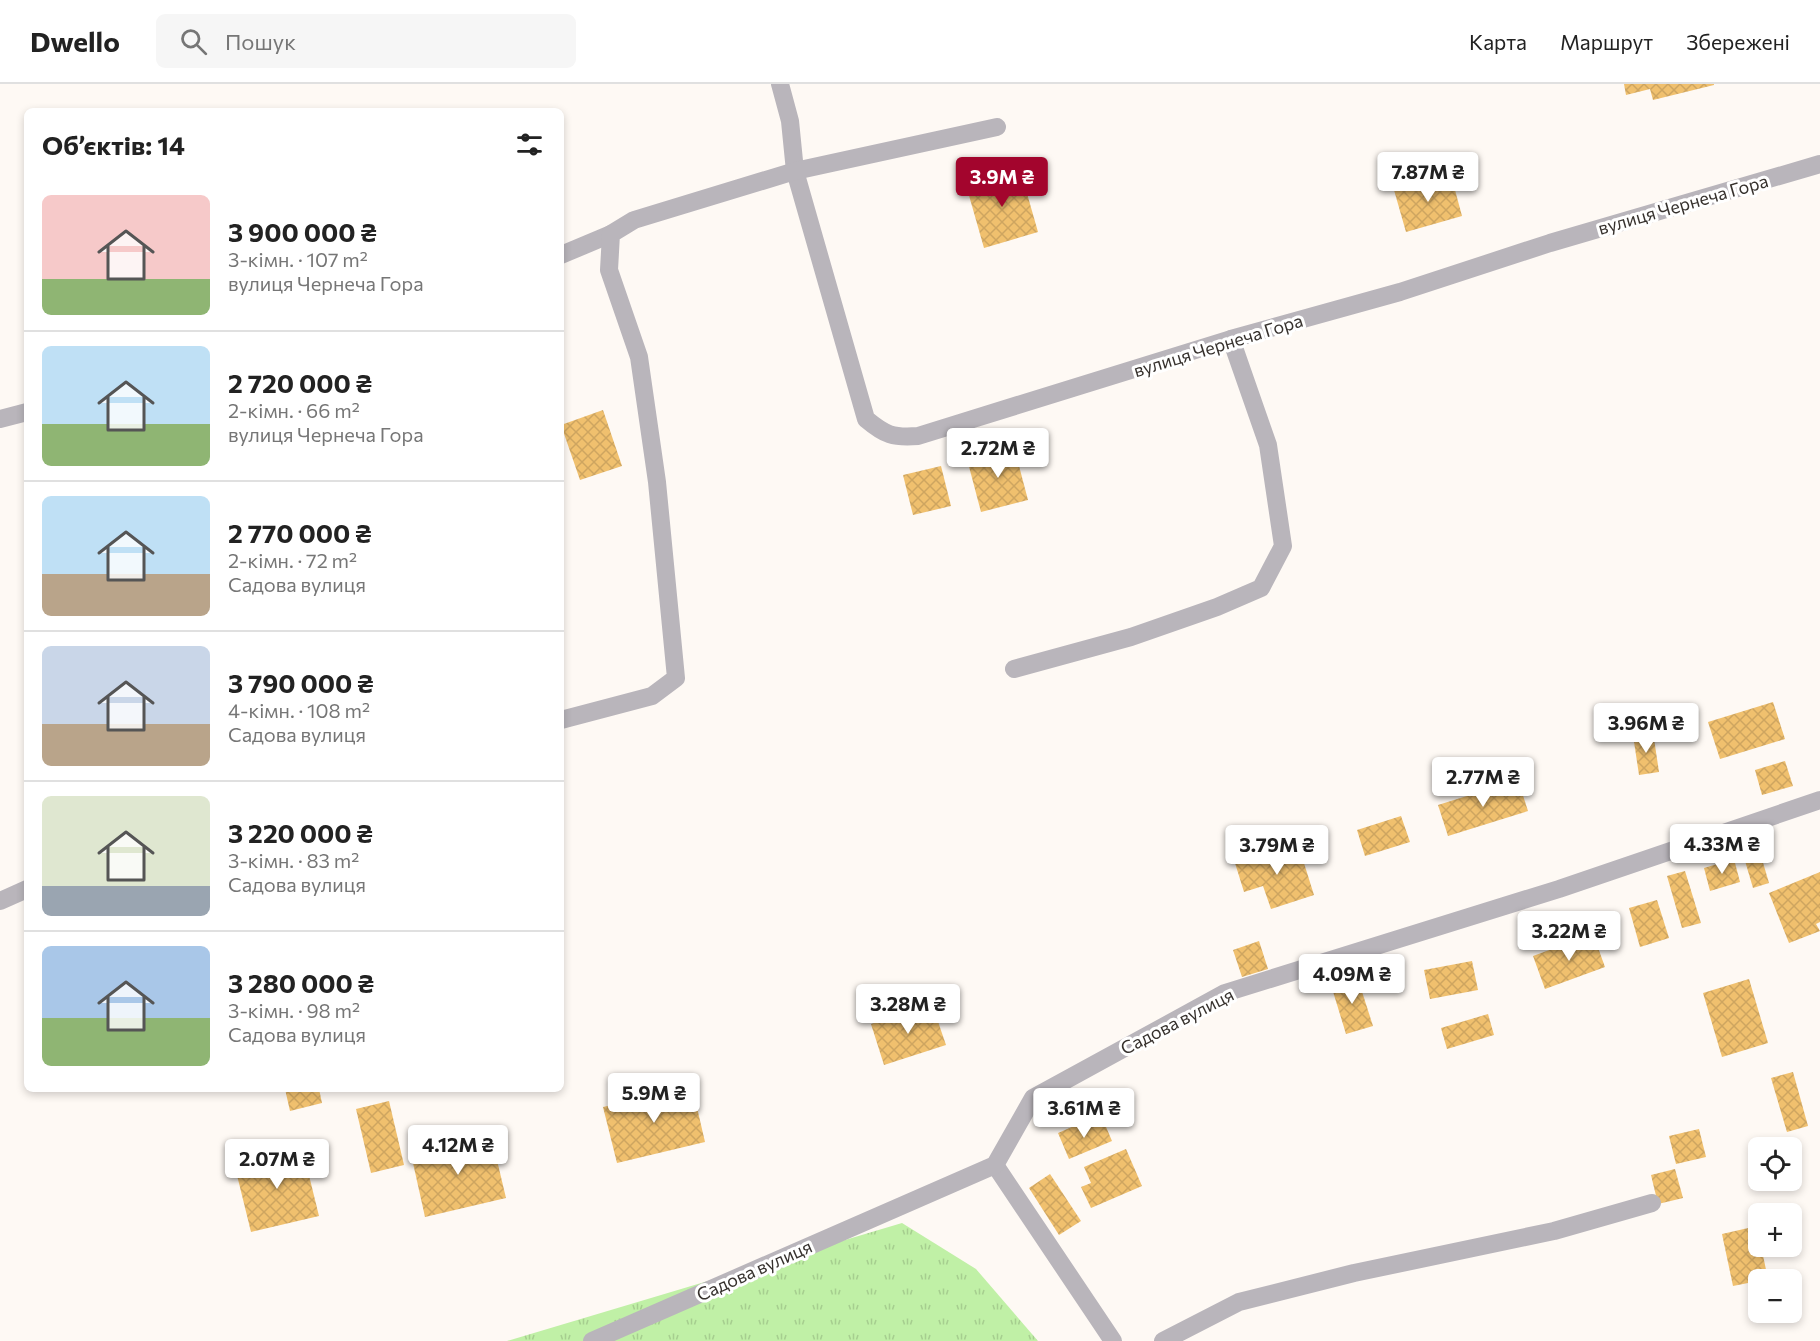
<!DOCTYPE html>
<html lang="uk">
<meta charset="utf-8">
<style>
:root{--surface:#fff;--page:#f6f6f6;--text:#222;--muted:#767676;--line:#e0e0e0;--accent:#a3052d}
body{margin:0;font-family:Commissioner,sans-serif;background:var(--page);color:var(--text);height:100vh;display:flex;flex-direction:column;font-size:22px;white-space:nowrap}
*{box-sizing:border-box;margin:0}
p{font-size:20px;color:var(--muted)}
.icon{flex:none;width:33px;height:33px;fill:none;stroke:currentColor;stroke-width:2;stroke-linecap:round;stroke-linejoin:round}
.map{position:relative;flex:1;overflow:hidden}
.drawer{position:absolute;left:24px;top:24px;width:540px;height:984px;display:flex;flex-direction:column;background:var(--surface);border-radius:9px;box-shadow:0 3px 9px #0003}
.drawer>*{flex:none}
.buttons{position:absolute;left:1748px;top:1053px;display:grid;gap:12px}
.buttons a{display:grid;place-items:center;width:54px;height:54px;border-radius:9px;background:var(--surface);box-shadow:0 3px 9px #0003;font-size:30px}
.price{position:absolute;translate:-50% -51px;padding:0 14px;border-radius:6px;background:#fff;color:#222;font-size:20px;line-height:39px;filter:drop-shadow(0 2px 3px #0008)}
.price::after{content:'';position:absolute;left:50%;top:36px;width:18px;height:14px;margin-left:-9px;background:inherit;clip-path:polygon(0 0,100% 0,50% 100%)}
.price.selected{background:var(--accent);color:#fff}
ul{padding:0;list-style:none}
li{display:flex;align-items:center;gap:18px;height:150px;padding:0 18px}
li+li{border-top:2px solid var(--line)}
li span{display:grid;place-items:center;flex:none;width:168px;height:120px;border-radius:9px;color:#555}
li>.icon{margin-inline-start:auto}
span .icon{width:72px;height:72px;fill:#fffc;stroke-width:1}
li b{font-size:26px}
h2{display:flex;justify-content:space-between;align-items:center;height:72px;padding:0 18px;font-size:26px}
header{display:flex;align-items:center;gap:36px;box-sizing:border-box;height:84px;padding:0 30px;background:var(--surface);border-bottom:2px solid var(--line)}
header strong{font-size:28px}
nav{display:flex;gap:33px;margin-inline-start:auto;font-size:21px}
.search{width:420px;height:54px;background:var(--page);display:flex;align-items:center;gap:15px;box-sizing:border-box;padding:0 21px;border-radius:9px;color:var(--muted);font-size:22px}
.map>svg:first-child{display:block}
.grass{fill:url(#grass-tufts)}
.building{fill:url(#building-cross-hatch)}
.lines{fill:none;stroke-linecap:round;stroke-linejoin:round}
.minor{stroke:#b9b5bb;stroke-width:18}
.labels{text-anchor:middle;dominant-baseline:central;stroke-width:6;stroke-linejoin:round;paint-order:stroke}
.street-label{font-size:18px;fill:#36312d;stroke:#fff}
</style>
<header>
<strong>Dwello</strong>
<div class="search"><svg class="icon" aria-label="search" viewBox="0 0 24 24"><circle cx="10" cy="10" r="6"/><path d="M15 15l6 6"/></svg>Пошук</div>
<nav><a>Карта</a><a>Маршрут</a><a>Збережені</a></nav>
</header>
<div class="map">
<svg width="1820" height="1257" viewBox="0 0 1820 1257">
<defs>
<pattern id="grass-tufts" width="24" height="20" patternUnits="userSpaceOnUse" patternTransform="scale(1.5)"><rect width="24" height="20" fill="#c0f0a6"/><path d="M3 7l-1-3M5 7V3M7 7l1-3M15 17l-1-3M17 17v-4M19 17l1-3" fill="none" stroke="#a6ce8f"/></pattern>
<pattern id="building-cross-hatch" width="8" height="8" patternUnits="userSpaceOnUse" patternTransform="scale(1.5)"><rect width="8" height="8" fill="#f0c06e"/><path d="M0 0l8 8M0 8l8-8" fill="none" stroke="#cea560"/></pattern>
</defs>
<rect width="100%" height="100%" fill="#fef9f4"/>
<!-- grass -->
<path class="grass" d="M 902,1139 L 976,1185 L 1038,1257 L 507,1257 Z"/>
<!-- building -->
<g class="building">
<path d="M 1624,0 L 1714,0 L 1714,1 L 1653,16 L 1650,5 L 1626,11 Z"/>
<path d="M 1020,85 L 1038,148 L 984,164 L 966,101 Z"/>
<path d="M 1451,91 L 1462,132 L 1406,148 L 1394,106 Z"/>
<path d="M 603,326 L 622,382 L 580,396 L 561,341 Z"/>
<path d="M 1014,363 L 1028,416 L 981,428 L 967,375 Z"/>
<path d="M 941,382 L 951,422 L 913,431 L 903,391 Z"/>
<path d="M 1773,618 L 1785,655 L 1720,675 L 1708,638 Z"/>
<path d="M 1653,648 L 1659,688 L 1639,691 L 1633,651 Z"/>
<path d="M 1785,677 L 1793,702 L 1762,711 L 1755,686 Z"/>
<path d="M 1518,696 L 1528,727 L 1448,752 L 1438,721 Z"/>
<path d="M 1401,732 L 1410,758 L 1365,772 L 1357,746 Z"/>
<path d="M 1298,760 L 1314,811 L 1271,825 L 1263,802 L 1244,808 L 1235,779 Z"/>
<path d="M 1759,765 L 1769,799 L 1753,804 L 1743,770 Z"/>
<path d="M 1734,775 L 1740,798 L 1710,807 L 1704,784 Z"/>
<path d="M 1685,787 L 1701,839 L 1682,844 L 1667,792 Z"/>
<path d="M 1820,788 L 1820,838 L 1816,840 L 1820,847 L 1789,859 L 1769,809 Z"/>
<path d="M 1657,816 L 1669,854 L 1640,863 L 1629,824 Z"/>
<path d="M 1593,850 L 1605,883 L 1545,905 L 1533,872 Z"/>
<path d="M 1259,857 L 1268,885 L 1242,893 L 1233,866 Z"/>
<path d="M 1472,877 L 1478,906 L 1430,915 L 1424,886 Z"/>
<path d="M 1357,892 L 1373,942 L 1346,950 L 1331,901 Z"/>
<path d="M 1749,895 L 1768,959 L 1722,973 L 1703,909 Z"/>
<path d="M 932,920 L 946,961 L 884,981 L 871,940 Z"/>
<path d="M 1488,930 L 1494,951 L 1447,965 L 1441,944 Z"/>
<path d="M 1793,988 L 1808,1042 L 1787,1048 L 1771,994 Z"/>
<path d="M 692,1002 L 705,1058 L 617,1079 L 603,1023 Z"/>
<path d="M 285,1005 L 319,1005 L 322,1019 L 290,1027 Z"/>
<path d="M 389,1017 L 404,1081 L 371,1089 L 356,1025 Z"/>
<path d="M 1104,1038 L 1112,1057 L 1069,1075 L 1058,1049 L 1081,1039 L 1084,1046 Z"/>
<path d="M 1699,1045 L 1706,1073 L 1676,1080 L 1669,1052 Z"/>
<path d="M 491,1051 L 506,1114 L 425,1133 L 411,1070 Z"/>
<path d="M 302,1063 L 319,1132 L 251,1148 L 234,1079 Z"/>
<path d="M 1126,1065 L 1142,1102 L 1091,1124 L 1081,1103 L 1091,1099 L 1084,1083 Z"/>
<path d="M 1675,1085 L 1683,1114 L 1658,1120 L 1651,1091 Z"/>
<path d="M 1050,1090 L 1081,1137 L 1059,1151 L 1029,1104 Z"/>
<path d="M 1757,1142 L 1758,1162 L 1761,1162 L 1768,1195 L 1733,1202 L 1722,1150 Z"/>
</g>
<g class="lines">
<!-- minor -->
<g class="minor">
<path d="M 780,0 L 790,37 L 795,87 L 866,335 C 885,351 893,354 918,352 L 1231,255 L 1400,208 L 1550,159 L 1820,80"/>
<path d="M 561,171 L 611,150"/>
<path d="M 0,335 L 27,328"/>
<path d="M 1014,585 L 1131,553 L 1217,523 L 1261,504 L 1283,462 L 1268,361 L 1231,255"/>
<path d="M 561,636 L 652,612 L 676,594 L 657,398 L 639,273 L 609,186 L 611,150 L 634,136 L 795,87 L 997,43"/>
<path d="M 0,817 L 27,805"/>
<path d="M 995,1081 L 1113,1257"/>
<path d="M 592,1257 L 995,1081 L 1033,1014 L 1225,909 L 1559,805 L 1820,716"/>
<path d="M 1163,1257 L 1239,1218 L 1354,1189 L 1554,1147 L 1652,1119"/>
</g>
</g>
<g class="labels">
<!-- street labels -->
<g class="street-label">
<text transform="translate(1683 120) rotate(-16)">вулиця Чернеча Гора</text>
<text transform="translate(1218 261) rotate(-17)">вулиця Чернеча Гора</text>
<text transform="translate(1177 937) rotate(-27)">Садова вулиця</text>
<text transform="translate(754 1186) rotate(-24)">Садова вулиця</text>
</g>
</g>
</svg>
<div class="buttons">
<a><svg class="icon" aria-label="locate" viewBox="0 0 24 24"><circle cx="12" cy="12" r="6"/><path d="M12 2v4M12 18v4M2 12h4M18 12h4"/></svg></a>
<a>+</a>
<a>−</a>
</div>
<b class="price" style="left:1428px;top:119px">7.87M ₴</b>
<b class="price selected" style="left:1002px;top:124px">3.9M ₴</b>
<b class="price" style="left:998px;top:395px">2.72M ₴</b>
<b class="price" style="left:1646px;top:670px">3.96M ₴</b>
<b class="price" style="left:1483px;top:724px">2.77M ₴</b>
<b class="price" style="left:1722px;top:791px">4.33M ₴</b>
<b class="price" style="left:1277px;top:792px">3.79M ₴</b>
<b class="price" style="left:1569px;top:878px">3.22M ₴</b>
<b class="price" style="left:1352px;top:921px">4.09M ₴</b>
<b class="price" style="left:908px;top:951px">3.28M ₴</b>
<b class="price" style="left:654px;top:1040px">5.9M ₴</b>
<b class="price" style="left:1084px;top:1055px">3.61M ₴</b>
<b class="price" style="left:458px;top:1092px">4.12M ₴</b>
<b class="price" style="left:277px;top:1106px">2.07M ₴</b>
<section class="drawer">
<h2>Об’єктів: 14<svg class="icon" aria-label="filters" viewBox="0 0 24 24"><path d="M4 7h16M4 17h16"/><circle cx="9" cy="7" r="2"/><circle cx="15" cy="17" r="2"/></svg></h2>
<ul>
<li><span style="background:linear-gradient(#f6c9c9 70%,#8fb573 0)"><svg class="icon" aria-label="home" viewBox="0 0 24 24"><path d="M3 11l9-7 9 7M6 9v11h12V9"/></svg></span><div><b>3 900 000 ₴</b><p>3-кімн. · 107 m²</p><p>вулиця Чернеча Гора</p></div></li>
<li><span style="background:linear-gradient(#bfe0f5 65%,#8fb573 0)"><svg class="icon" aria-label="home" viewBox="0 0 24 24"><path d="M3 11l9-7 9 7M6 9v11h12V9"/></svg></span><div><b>2 720 000 ₴</b><p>2-кімн. · 66 m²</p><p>вулиця Чернеча Гора</p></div></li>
<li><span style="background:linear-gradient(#bfe0f5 65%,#b9a48a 0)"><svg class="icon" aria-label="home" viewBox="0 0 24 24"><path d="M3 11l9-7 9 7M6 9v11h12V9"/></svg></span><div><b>2 770 000 ₴</b><p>2-кімн. · 72 m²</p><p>Садова вулиця</p></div></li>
<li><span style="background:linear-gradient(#c9d6e8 65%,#b9a48a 0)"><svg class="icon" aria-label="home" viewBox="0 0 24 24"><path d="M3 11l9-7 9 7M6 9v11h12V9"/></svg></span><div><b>3 790 000 ₴</b><p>4-кімн. · 108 m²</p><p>Садова вулиця</p></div></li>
<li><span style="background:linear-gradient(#dfe7d0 75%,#9aa5b1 0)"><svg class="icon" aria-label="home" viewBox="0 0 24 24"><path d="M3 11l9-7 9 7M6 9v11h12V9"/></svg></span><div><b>3 220 000 ₴</b><p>3-кімн. · 83 m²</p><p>Садова вулиця</p></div></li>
<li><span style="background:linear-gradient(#a9c7e8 60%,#8fb573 0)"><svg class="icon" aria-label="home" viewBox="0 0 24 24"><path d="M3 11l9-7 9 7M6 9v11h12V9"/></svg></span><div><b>3 280 000 ₴</b><p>3-кімн. · 98 m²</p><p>Садова вулиця</p></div></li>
</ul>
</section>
</div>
